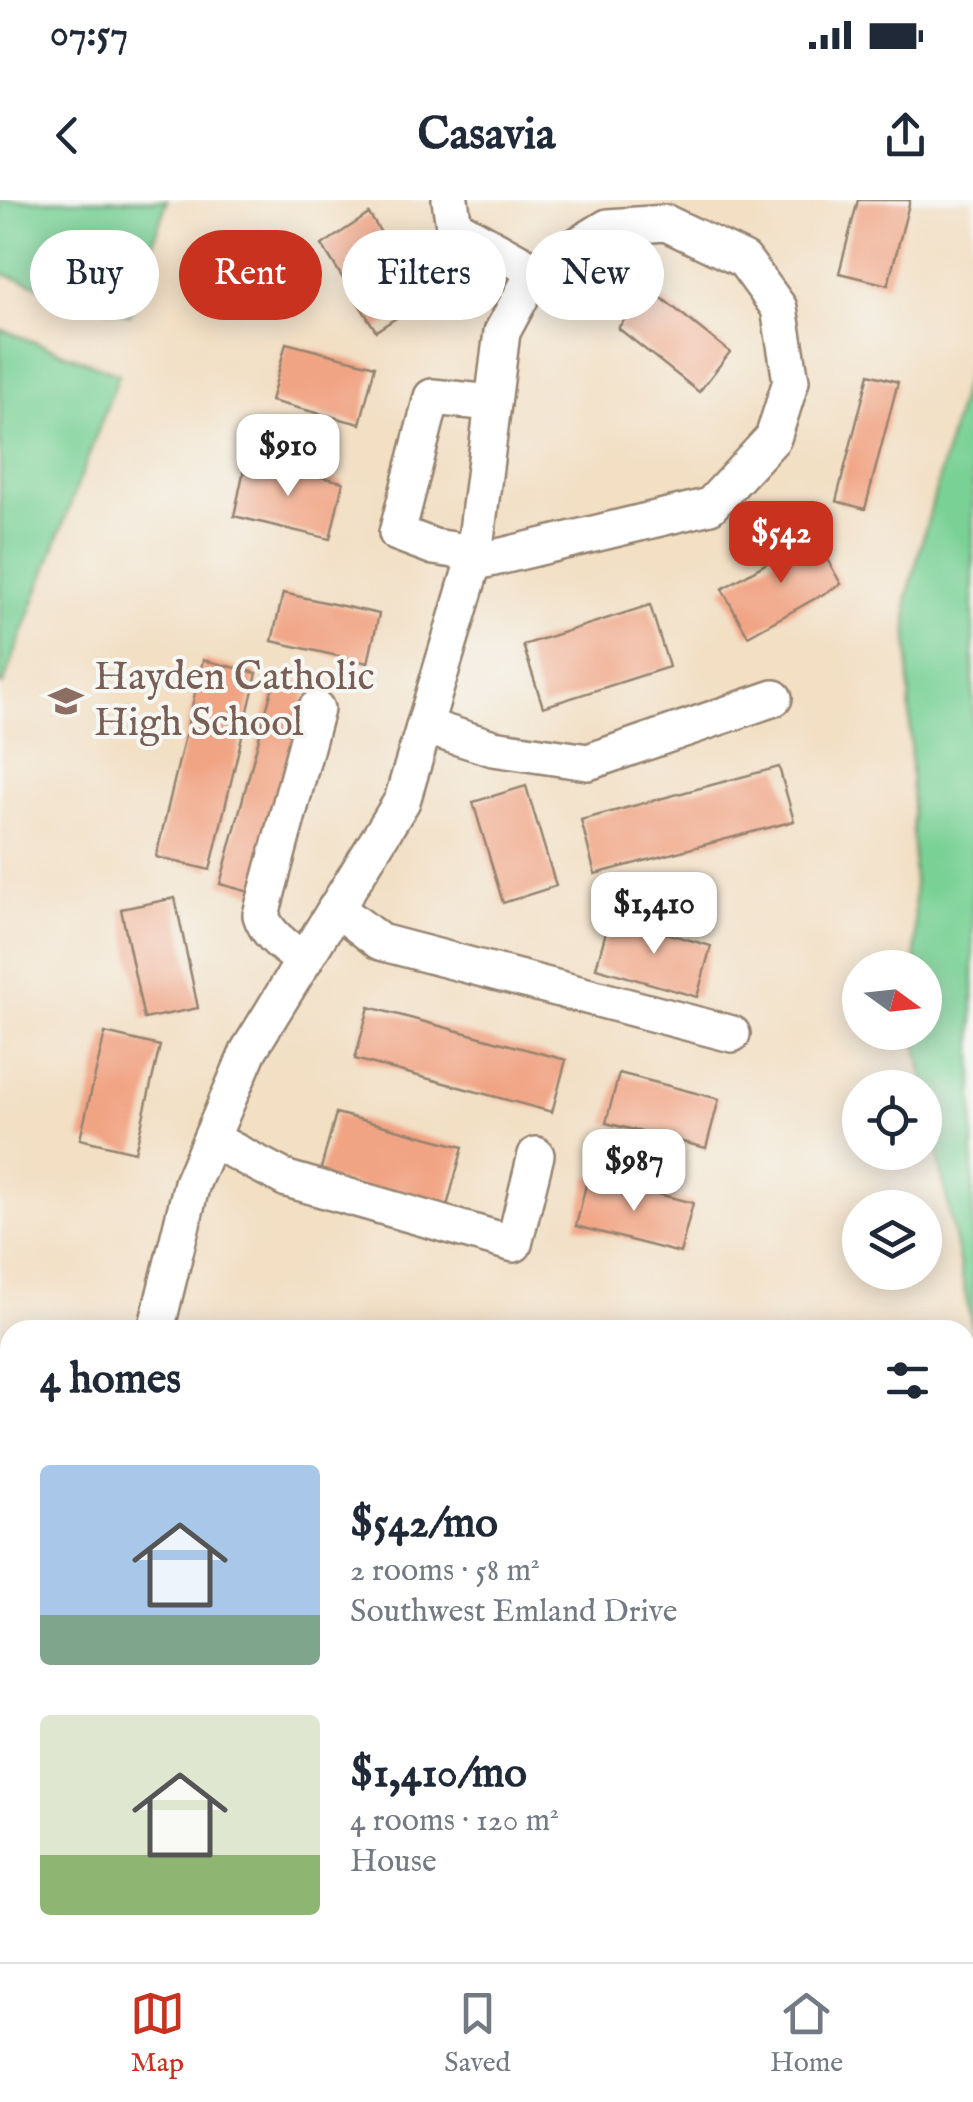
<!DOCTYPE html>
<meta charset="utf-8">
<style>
:root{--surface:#fff;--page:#f6f6f7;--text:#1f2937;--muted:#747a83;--line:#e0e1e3;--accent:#c8321e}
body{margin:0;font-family:"IM FELL English",serif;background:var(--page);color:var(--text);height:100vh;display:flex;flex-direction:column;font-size:38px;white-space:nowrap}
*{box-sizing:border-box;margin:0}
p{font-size:32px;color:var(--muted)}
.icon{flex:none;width:55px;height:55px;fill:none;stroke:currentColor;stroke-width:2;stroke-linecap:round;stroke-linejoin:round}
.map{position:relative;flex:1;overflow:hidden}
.panel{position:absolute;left:0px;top:1120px;width:975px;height:642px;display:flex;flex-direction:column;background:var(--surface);border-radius:30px 30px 0 0;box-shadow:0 5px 25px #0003}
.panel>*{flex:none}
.top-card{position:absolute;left:30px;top:30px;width:915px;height:90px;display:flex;gap:20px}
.needle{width:65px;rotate:105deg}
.buttons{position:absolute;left:842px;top:750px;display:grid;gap:20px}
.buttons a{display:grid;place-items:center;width:100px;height:100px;border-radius:50%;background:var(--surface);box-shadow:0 5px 25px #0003;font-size:50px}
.price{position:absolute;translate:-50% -85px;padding:0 22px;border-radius:20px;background:#fff;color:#222;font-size:32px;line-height:65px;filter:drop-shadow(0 2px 5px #0008)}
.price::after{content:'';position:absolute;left:50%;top:60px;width:30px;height:22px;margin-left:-15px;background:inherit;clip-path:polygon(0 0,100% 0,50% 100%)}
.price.active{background:var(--accent);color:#fff}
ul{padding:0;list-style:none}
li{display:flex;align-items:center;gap:30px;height:250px;padding:0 40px}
li span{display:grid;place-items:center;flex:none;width:280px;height:200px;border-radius:10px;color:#555}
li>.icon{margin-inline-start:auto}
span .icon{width:120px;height:120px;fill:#fffc;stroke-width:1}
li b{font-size:42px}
h2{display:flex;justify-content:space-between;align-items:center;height:120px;padding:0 40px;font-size:42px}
.pill{padding:0 35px;border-radius:45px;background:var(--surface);box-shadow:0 5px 25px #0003;font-size:35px;line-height:90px}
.pill.active{background:var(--accent);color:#fff}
.status{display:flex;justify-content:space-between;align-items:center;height:70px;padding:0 50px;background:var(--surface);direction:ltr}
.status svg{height:28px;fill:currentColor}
header{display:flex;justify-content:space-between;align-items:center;height:130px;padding:0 40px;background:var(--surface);font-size:45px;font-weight:700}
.dock{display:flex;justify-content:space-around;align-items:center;height:140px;border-top:2px solid var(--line);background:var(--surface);font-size:28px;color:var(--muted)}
.dock a{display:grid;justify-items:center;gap:5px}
.dock .active{color:var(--accent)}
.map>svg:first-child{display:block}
.green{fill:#7ad196;stroke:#5a7e5a;stroke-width:2.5}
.building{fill:#f1a484}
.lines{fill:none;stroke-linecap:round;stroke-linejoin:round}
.minor-casing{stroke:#968471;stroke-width:40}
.minor{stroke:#fff;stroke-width:35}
.labels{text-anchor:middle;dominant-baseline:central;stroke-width:8;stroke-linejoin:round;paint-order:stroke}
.education-label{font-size:40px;fill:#785e54;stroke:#f6f6f2;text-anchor:start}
</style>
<div class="status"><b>07:57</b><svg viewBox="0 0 49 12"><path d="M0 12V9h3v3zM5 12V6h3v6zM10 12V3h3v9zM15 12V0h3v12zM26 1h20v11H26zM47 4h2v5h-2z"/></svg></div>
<header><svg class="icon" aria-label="back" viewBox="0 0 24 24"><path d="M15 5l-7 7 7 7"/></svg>Casavia<svg class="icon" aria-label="share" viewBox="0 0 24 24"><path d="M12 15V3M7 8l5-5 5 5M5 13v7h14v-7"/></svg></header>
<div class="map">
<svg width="973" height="1762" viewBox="0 0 973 1762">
<rect width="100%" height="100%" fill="#f6f6f2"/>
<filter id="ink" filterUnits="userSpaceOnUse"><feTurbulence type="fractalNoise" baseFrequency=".01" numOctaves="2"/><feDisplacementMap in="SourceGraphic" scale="20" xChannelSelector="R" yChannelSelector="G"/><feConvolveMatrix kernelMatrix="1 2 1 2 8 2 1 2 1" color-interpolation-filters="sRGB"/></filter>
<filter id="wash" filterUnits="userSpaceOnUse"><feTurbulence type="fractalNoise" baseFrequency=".0048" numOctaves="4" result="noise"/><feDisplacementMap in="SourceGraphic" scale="40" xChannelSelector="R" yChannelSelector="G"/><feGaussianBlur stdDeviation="2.25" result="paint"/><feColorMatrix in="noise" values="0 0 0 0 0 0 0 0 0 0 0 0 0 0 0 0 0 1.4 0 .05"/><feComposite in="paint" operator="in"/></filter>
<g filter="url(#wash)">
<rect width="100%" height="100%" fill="#f2dfc4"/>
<!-- green -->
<g class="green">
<path d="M 0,0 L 167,0 L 130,115 L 0,73 Z"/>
<path d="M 0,129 L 119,174 L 3,485 L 0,484 Z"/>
<path d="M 973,150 L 973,1133 L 918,852 L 918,833 L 925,832 L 925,768 L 916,767 L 907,398 Z"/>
<path d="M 973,1238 L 973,1762 L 944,1762 L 944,1753 L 965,1752 L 965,1280 Z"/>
</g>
<g id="blocks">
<!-- building -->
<g class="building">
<path d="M 858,0 L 910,0 L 888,85 L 839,73 Z"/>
<path d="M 369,14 L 424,100 L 376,131 L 322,45 Z"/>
<path d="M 649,88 L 730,152 L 699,192 L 618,128 Z"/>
<path d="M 286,143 L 375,166 L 360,224 L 271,201 Z"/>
<path d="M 869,174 L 898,182 L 865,309 L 836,301 Z"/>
<path d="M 246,260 L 343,282 L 330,339 L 234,316 Z"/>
<path d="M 814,336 L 841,384 L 748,436 L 722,389 Z"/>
<path d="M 283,393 L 379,414 L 368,463 L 272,441 Z"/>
<path d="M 650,405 L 669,467 L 543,507 L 523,445 Z"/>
<path d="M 203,460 L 257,473 L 210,670 L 156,657 Z"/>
<path d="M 275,478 L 308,486 L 253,693 L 220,684 Z"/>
<path d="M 779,567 L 794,621 L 595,674 L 581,620 Z"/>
<path d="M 526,586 L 556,686 L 503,703 L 473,602 Z"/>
<path d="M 175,698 L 198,808 L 144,819 L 121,709 Z"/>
<path d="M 610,717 L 711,746 L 697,797 L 596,768 Z"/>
<path d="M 369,807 L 566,860 L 552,912 L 355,859 Z"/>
<path d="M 105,833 L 160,846 L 135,952 L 80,939 Z"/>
<path d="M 619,873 L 719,899 L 706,948 L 606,923 Z"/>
<path d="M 336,913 L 463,947 L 446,1010 L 319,976 Z"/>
<path d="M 588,976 L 693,1003 L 680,1053 L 576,1026 Z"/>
<path d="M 94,1752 L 124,1752 L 122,1762 L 92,1762 Z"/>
</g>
</g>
</g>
<g filter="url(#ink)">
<use href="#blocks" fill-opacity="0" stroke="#968471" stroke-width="2.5"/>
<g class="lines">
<!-- minor casing -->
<g class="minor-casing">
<g id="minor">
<path d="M 450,0 L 454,26 L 535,71"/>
<path d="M 666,23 L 744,60 L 779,108 L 791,181 L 773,238 L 710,306 L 473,363 L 502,132 L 535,71 L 608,27 Z"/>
<path d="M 474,353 L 434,347 L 397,333 L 432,197 L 493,203"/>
<path d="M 424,526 L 493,548 L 588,562 L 774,498"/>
<path d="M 336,708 L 380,742 L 732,834"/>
<path d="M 304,761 C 288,748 267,736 261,715 L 316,509"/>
<path d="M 211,939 L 287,979 L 514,1044 L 536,955"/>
<path d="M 156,1130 L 192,983 L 249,850 L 402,601 L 473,363"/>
<path d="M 0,1687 L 10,1689"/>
<path d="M 7,1762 L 10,1750"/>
</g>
</g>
<!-- minor -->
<use href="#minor" class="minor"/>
</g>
</g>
<!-- icons -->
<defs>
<g id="school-bare" transform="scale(2.7)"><path d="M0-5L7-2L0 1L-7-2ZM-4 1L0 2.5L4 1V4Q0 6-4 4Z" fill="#8d6e63" stroke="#f6f6f2" stroke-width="2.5" paint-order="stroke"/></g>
</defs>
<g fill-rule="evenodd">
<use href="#school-bare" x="66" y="501"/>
</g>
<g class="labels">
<!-- education labels -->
<g class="education-label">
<text x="94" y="478">Hayden Catholic<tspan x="94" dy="46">High School</tspan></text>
</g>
</g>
</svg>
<div class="buttons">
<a><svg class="needle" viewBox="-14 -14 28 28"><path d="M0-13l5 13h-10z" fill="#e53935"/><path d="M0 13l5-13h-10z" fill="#747a83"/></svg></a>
<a><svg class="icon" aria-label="locate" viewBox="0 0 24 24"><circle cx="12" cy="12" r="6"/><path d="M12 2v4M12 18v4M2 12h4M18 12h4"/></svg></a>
<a><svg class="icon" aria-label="layers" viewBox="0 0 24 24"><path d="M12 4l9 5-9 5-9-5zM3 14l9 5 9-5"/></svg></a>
</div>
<b class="price" style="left:288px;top:299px">$910</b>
<b class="price active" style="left:781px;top:386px">$542</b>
<b class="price" style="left:654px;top:757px">$1,410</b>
<b class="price" style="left:634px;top:1014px">$987</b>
<div class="top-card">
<a class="pill">Buy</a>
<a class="pill active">Rent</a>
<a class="pill">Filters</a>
<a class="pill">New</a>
</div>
<section class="panel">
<h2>4 homes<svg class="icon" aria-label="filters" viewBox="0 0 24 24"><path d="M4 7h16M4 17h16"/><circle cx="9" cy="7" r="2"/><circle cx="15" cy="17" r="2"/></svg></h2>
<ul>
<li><span style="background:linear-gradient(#a9c7e8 75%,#7fa58c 0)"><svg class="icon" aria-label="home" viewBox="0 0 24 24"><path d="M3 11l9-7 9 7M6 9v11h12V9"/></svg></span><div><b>$542/mo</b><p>2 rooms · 58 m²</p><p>Southwest Emland Drive</p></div></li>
<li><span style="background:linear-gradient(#dfe7d0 70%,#8fb573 0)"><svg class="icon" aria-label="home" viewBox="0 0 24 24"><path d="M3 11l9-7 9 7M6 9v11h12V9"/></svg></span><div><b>$1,410/mo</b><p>4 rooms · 120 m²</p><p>House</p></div></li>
</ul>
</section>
</div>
<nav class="dock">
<a class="active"><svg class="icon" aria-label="map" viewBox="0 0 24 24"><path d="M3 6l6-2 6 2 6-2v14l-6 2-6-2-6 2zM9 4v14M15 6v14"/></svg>Map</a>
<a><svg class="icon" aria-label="saved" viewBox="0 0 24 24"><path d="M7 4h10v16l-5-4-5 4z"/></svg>Saved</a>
<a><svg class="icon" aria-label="home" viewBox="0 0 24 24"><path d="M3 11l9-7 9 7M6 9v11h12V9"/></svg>Home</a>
</nav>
